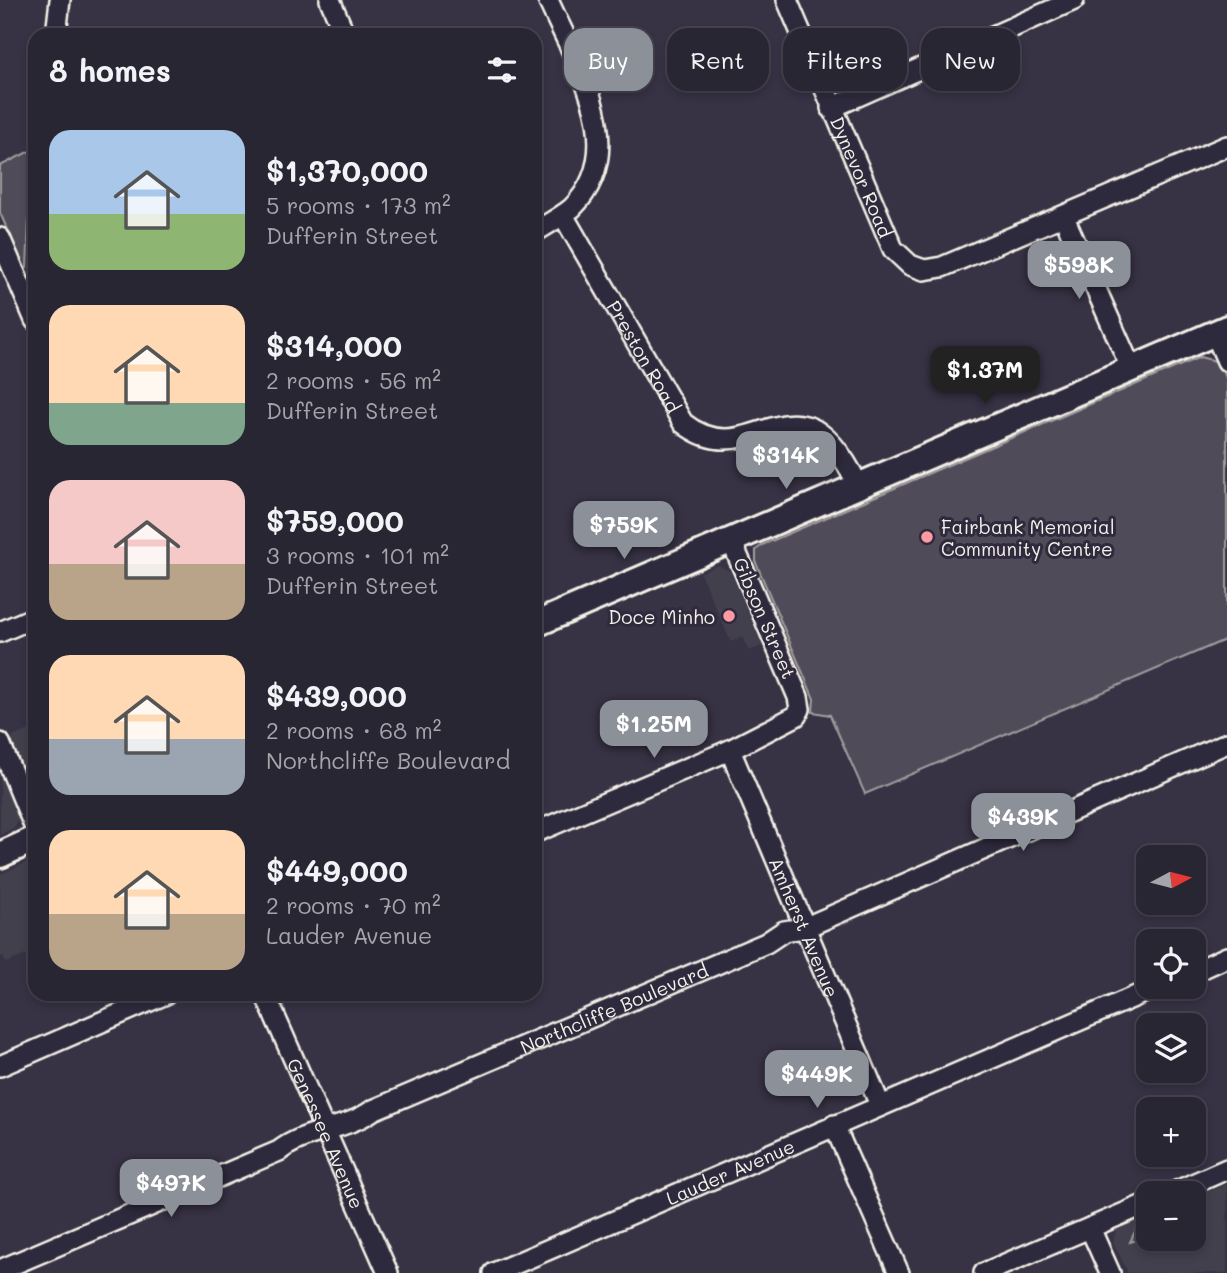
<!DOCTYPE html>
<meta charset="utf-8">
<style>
:root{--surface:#292633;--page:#312e3b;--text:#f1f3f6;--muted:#a5a5ac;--line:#45434e;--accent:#8c9099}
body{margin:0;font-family:Mali,sans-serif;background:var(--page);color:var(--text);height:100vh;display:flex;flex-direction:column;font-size:26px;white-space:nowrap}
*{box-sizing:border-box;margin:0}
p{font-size:23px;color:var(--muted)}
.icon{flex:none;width:38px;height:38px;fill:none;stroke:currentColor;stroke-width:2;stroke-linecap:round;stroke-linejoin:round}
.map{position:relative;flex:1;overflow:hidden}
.drawer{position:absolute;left:28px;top:28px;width:514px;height:973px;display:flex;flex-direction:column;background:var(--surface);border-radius:21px;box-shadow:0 4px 10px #0003,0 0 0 2px var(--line)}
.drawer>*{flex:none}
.hud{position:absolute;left:564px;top:28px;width:558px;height:63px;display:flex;gap:14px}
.needle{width:46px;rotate:83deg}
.fabs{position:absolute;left:1136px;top:845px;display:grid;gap:14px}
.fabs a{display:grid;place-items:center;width:70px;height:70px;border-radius:14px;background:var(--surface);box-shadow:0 4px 10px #0003,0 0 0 2px var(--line);font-size:35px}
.price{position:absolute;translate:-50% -60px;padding:0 16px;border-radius:14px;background:var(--accent);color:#fff;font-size:23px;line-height:46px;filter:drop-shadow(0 2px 4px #0008)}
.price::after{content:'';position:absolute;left:50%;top:42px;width:21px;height:16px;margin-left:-10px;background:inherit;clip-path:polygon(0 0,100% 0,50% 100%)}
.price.active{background:#222;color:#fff}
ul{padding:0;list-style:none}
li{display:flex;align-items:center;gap:21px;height:175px;padding:0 21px}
li span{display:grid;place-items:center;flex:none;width:196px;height:140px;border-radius:21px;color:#555}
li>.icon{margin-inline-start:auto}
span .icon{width:84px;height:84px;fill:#fffc;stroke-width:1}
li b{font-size:30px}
h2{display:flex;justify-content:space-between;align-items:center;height:84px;padding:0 21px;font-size:30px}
.pill{padding:0 24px;border-radius:21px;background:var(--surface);box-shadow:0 4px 10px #0003,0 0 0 2px var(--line);font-size:24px;line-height:63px}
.pill.active{background:var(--accent);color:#fff}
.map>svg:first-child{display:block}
.built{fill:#433f4e}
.green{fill:#504b59;stroke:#a29ea0;stroke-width:2}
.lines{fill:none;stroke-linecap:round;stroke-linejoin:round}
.minor-casing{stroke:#f4f1e8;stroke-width:24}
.major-casing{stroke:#f4f1e8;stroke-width:30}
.minor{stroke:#2f2a3d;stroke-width:19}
.major{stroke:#2f2a3d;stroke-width:24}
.poi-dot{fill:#ff9aa2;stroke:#2f2a3d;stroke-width:2.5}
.labels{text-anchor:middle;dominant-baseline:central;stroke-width:6;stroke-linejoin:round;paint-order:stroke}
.street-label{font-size:19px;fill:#f4f1e8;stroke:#2f2a3d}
.poi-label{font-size:19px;fill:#f4f1e8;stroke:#2f2a3d;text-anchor:start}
</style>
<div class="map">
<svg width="1227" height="1273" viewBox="0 0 1227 1273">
<rect width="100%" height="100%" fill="#373244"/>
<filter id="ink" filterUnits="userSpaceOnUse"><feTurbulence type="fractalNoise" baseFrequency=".0143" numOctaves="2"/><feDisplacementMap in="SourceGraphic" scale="14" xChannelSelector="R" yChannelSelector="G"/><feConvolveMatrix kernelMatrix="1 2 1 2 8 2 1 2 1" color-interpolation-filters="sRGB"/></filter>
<g filter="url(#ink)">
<!-- built -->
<g class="built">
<path d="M 718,565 L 730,571 L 762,646 L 749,651 L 742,637 L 731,642 L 700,573 Z"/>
<path d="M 35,728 L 35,798 L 9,738 Z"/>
<path d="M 0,774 L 19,819 L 15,827 L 0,835 Z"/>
<path d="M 35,859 L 35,964 L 32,965 L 26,955 L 6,963 L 3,956 L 0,957 L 0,874 Z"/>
<path d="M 1227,1184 L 1227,1273 L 1128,1273 L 1113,1242 L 1116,1230 L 1148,1217 L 1148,1239 L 1194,1239 L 1194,1198 Z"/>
</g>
<!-- green -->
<g class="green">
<path d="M 32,150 L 27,268 L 25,269 L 0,213 L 0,166 Z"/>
<path d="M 1200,357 L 1219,362 L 1227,380 L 1227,639 L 865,794 L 830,715 L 813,712 L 814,699 L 756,563 L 756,550 L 762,545 Z"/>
<path d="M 1146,1222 L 1148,1237 L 1130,1242 L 1138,1225 Z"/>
</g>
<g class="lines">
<!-- minor casing -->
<g class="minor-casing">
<g id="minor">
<path d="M 330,0 L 345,35"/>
<path id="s1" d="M 787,0 L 893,249 L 910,265 L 924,270 L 942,267 L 1227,146"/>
<path d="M 56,35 L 60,0"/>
<path d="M 831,108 L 1074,0"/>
<path id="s2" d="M 563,215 L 683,423 C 755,480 795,357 858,485"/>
<path d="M 1064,217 L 1131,368"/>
<path d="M 536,231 C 548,224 561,217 572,208 C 633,148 575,62 548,0"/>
<path d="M 0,238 L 35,320"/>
<path d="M 1215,333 L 1227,361"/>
<path d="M 0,632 L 35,617"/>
<path d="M 0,743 L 35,828"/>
<path id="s3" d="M 730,750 L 880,1105"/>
<path d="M 536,832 L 730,750 L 796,716 L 800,709 L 798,697 L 731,540"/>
<path d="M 1194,972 L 1227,957"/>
<path id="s4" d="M 265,994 L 388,1273"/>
<path d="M 0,1066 L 166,994"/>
<path d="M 834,1125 L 899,1273"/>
<path d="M 1170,1194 L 1227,1169"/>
<path d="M 1090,1228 L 1110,1273"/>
<path id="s5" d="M 0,1270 L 279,1151 C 307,1129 344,1131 373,1110 L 766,943 L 784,931 L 804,928 L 1227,743"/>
<path id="s6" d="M 494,1273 L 1157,987"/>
<path d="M 984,1273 L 1148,1203"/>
</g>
</g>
<!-- major casing -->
<g class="major-casing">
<g id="major">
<path d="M 536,624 L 1227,328"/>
<path d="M 0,855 L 35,839"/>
</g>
</g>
<!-- minor -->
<use href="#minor" class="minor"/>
<!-- major -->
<use href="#major" class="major"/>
</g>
</g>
<!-- markers -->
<g class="poi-dot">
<circle cx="927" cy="537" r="7"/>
<circle cx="729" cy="616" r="7"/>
</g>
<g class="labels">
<!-- street labels -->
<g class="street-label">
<text stroke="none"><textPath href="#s1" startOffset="192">Dynevor Road</textPath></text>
<text stroke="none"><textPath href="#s2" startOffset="163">Preston Road</textPath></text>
<text transform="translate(765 618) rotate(67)">Gibson Street</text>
<text stroke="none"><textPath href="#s3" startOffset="192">Amherst Avenue</textPath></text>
<text stroke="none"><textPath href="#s5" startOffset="668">Northcliffe Boulevard</textPath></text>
<text stroke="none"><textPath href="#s4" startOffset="152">Genessee Avenue</textPath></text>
<text stroke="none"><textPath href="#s6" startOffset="257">Lauder Avenue</textPath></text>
</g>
<!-- poi labels -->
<g class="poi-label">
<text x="941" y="526">Fairbank Memorial<tspan x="941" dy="22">Community Centre</tspan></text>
<text x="715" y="616" text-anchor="end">Doce Minho</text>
</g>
</g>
</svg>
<div class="fabs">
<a><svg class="needle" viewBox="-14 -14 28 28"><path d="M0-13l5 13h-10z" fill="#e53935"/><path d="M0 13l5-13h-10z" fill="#a5a5ac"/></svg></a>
<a><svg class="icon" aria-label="locate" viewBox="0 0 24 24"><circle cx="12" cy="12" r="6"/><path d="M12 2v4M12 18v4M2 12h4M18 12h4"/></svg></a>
<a><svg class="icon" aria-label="layers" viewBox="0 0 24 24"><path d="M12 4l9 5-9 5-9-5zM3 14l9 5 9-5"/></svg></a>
<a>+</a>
<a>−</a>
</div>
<b class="price" style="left:1079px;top:301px">$598K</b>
<b class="price active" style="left:985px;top:406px">$1.37M</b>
<b class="price" style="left:786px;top:491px">$314K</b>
<b class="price" style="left:624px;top:561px">$759K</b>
<b class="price" style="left:654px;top:760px">$1.25M</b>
<b class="price" style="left:1023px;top:853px">$439K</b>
<b class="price" style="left:817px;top:1110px">$449K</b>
<b class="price" style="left:171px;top:1219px">$497K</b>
<div class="hud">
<a class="pill active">Buy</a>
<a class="pill">Rent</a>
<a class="pill">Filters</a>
<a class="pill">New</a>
</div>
<section class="drawer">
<h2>8 homes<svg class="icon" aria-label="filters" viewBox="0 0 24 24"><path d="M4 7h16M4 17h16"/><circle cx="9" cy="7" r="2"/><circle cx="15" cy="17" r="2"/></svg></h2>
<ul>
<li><span style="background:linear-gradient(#a9c7e8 60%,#8fb573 0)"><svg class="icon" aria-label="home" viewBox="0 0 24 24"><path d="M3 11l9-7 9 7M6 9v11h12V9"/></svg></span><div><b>$1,370,000</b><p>5 rooms · 173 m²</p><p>Dufferin Street</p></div></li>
<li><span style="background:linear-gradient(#ffd9b3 70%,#7fa58c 0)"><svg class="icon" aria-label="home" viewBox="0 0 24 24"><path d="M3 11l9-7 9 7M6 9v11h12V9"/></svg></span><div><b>$314,000</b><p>2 rooms · 56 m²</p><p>Dufferin Street</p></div></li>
<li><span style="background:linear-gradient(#f6c9c9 60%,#b9a48a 0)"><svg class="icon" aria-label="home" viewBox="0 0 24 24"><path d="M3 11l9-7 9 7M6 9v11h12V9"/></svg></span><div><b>$759,000</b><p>3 rooms · 101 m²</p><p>Dufferin Street</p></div></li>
<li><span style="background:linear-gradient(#ffd9b3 60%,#9aa5b1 0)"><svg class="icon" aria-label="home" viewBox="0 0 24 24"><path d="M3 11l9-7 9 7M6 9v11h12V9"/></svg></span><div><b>$439,000</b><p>2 rooms · 68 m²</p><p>Northcliffe Boulevard</p></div></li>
<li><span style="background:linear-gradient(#ffd9b3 60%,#b9a48a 0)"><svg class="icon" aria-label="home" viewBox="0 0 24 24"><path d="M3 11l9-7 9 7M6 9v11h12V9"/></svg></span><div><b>$449,000</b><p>2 rooms · 70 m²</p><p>Lauder Avenue</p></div></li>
</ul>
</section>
</div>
